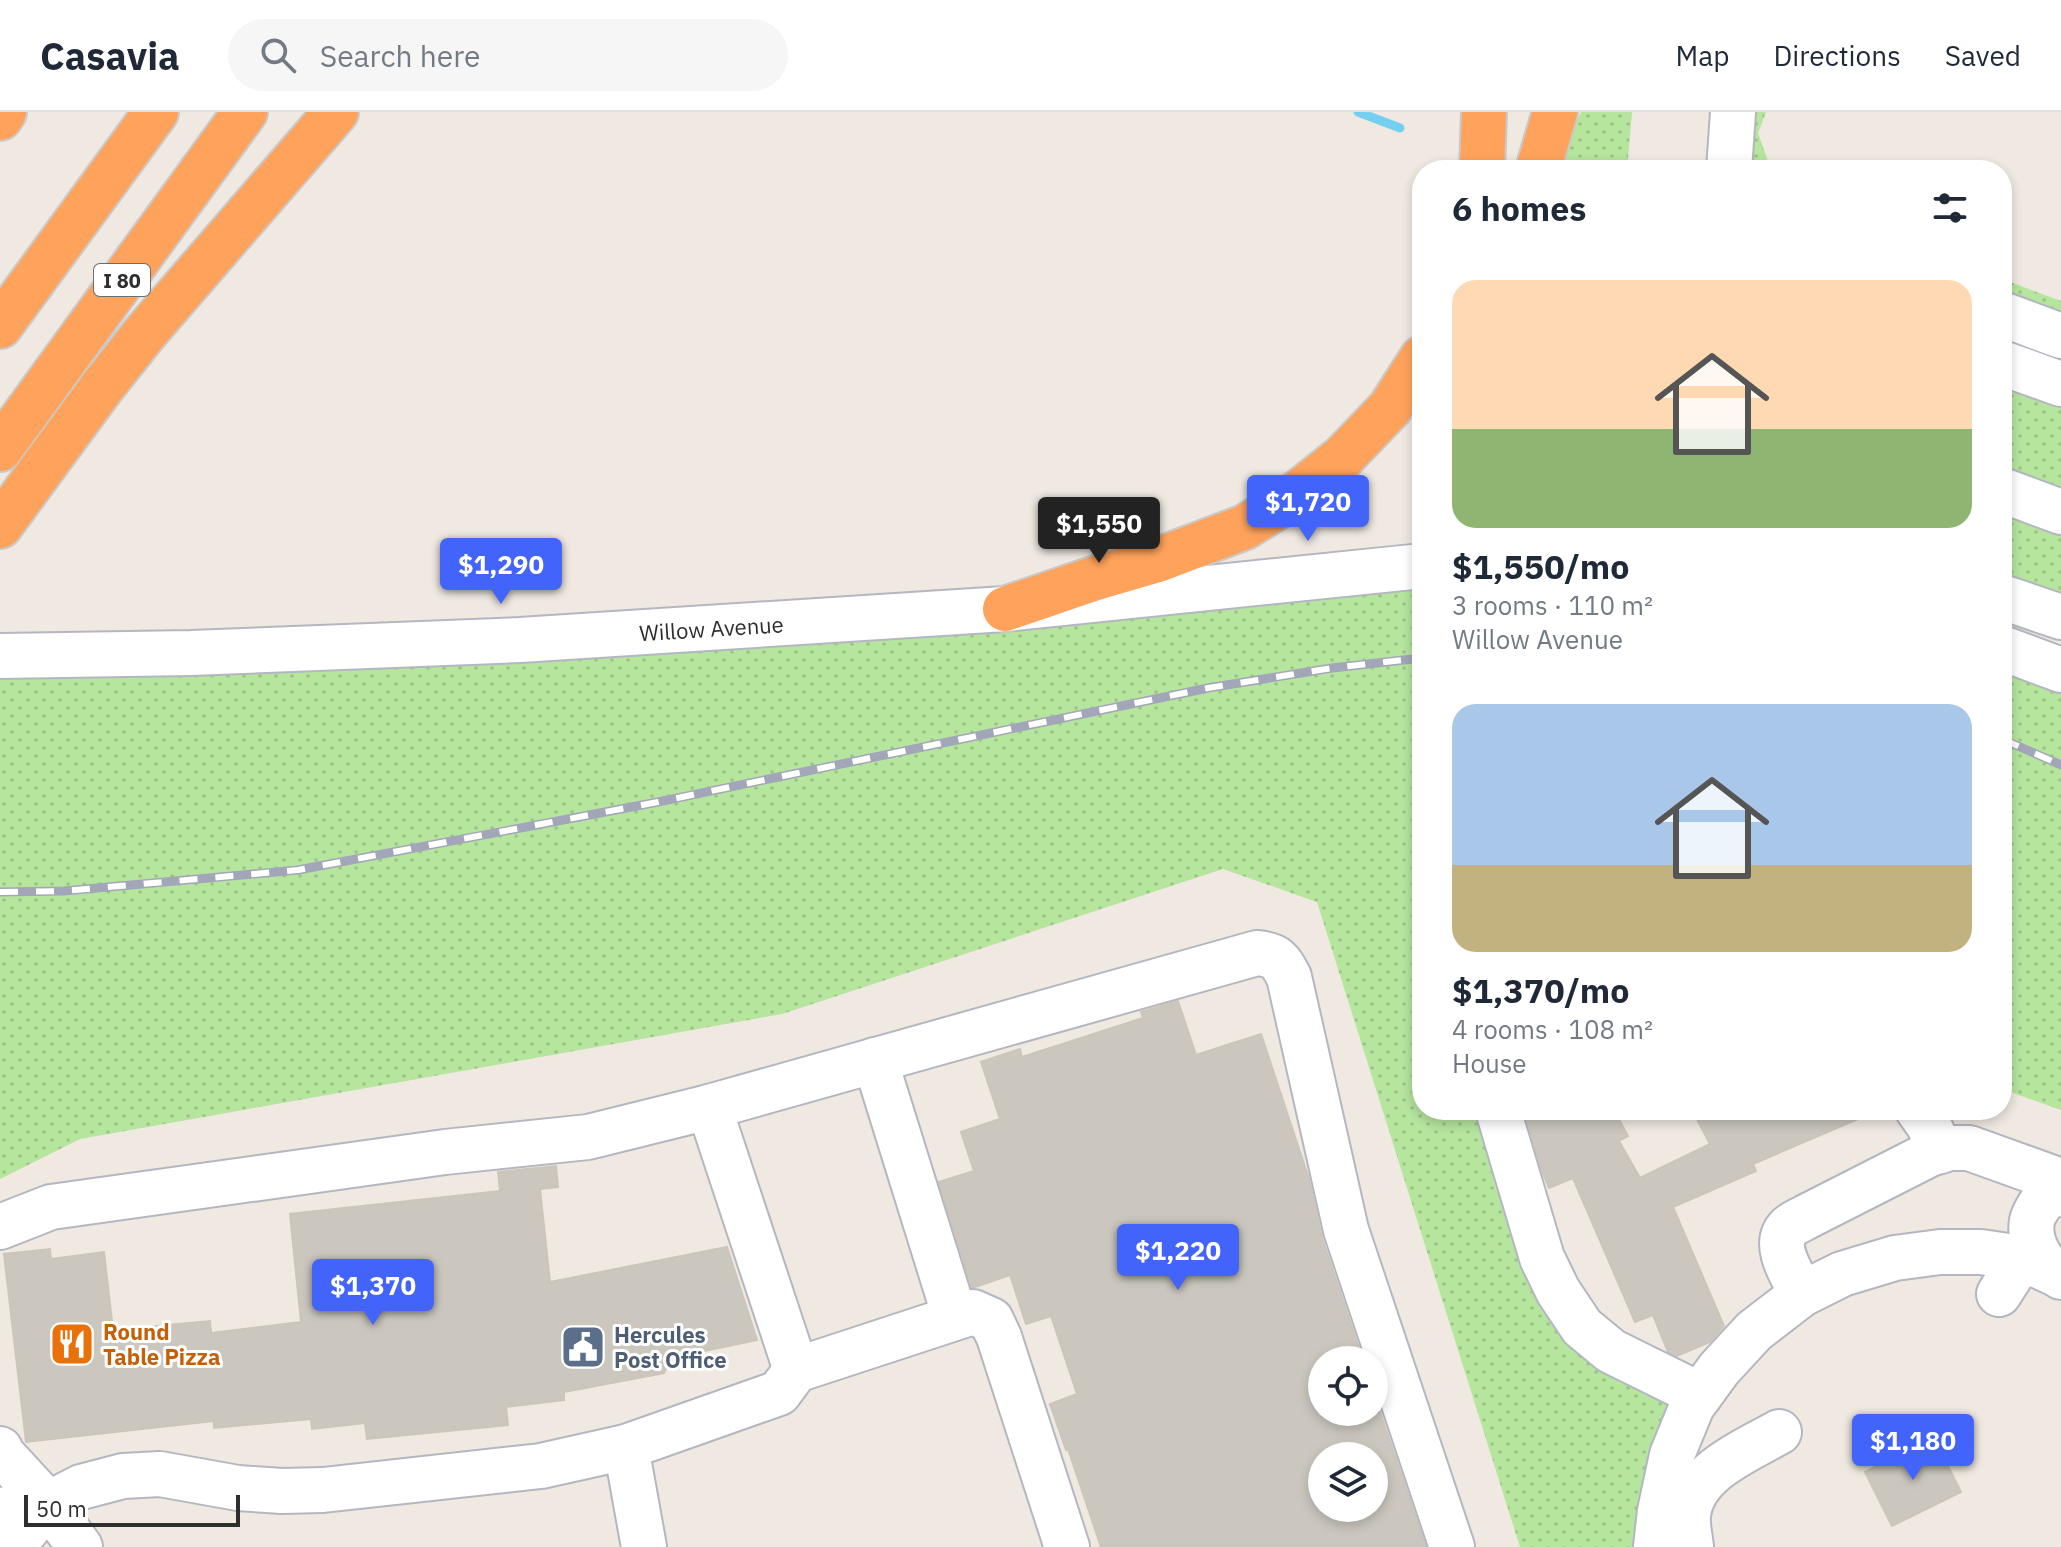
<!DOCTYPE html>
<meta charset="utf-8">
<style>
:root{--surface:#fff;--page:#f6f6f7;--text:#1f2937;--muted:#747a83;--line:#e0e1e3;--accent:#4264fb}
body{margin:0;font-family:"IBM Plex Sans",sans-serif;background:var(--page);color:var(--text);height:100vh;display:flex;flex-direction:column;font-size:30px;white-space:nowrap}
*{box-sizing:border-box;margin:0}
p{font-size:26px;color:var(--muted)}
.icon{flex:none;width:44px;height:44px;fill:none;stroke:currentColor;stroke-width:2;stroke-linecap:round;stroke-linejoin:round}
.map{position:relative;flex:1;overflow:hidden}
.panel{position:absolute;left:1412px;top:48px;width:600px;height:960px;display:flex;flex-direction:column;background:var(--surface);border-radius:32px;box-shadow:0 4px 12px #0003}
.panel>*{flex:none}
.buttons{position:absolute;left:1308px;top:1234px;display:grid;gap:16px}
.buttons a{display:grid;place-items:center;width:80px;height:80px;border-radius:50%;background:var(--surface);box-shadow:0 4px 12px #0003;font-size:40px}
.scale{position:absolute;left:24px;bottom:20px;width:216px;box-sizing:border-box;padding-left:8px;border:4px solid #2e2e2e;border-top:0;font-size:22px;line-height:28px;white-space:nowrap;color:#2e2e2e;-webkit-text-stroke:6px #fff;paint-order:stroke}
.price{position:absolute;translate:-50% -68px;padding:0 18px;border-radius:8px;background:var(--accent);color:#fff;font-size:26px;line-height:52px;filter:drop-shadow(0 2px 4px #0008)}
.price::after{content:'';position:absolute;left:50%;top:48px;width:24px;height:18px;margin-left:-12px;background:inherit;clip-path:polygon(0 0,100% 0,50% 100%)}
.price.selected{background:#222;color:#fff}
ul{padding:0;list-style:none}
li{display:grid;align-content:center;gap:16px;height:424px;padding:0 40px}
li span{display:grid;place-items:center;height:248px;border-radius:24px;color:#555}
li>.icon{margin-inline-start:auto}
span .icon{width:144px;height:144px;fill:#fffc;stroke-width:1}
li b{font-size:34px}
h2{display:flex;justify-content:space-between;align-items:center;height:96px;padding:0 40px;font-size:34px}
header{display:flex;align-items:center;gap:48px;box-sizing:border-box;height:112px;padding:0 40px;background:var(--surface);border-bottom:2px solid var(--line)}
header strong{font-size:38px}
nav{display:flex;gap:44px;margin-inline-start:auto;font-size:28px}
.search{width:560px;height:72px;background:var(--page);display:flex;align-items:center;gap:20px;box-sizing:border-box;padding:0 28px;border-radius:44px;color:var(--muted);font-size:30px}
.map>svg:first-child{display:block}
.grass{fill:url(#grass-dots)}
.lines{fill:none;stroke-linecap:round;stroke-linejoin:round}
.stream{stroke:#75cff0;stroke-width:9}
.building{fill:#cbc7bf;stroke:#cbc5ba;stroke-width:2;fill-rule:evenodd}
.minor-casing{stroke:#b4b7c1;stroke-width:48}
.highway-casing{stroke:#c9c9c9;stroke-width:48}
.minor{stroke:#fff;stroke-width:44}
.highway{stroke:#ffa35c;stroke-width:44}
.rail-casing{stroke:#a3a6b8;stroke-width:9}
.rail{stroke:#fff;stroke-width:6;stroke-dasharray:18;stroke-linecap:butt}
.labels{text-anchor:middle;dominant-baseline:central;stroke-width:6;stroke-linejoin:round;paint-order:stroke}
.shield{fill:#fff;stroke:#6d6d6d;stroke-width:2}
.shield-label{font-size:20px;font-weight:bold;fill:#2e2e2e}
.street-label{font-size:22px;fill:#2e2e2e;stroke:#fff}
.food-label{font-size:22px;font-weight:bold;fill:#c56008;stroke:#fff;text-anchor:start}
.service-label{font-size:22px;font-weight:bold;fill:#4e5e75;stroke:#fff;text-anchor:start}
</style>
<header>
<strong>Casavia</strong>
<div class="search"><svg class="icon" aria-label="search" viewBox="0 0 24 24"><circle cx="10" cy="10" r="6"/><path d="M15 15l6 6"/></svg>Search here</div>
<nav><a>Map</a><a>Directions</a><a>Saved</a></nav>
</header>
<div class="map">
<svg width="2061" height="1435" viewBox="0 0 2061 1435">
<defs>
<pattern id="grass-dots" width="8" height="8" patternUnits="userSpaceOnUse" patternTransform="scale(2)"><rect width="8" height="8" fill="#b6e59e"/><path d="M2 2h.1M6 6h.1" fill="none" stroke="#9dc588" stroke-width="1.8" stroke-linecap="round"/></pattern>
</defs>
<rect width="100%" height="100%" fill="#efe9e1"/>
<!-- grass -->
<g class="grass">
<path d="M 1581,0 L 1632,0 L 1627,58 L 1560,58 L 1570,23 Z"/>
<path d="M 1710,0 L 1766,0 L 1758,21 L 1771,58 L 1705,58 Z"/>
<path d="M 2002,167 L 2061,189 L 2061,505 L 2002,485 Z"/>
<path d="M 1422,454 L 1422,998 L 1498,998 L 1558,1179 L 1700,1283 L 1656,1435 L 1520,1435 L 1317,790 L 1223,757 L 782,902 L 80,1027 L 0,1067 L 0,549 Z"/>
<path d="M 2002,536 L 2061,558 L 2061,998 L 2002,977 Z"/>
</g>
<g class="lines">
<!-- stream -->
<path class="stream" d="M 1358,0 L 1400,16"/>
</g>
<!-- building -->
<g class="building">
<path d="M 1178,889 L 1196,943 L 1261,922 L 1309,1067 L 1322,1126 L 1363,1248 L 1322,1248 L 1322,1300 L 1380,1300 L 1426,1435 L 1101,1435 L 1068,1337 L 1066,1338 L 1050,1292 L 1077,1282 L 1051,1204 L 1026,1212 L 1010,1163 L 972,1176 L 939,1070 L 974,1059 L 961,1020 L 1000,1007 L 981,950 L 1020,937 L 1022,945 L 1143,906 L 1141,900 ZM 1322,1344 L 1374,1344 L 1374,1396 L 1322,1396 Z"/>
<path d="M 1524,998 L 1614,998 L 1628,1024 L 1619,1029 L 1640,1066 L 1710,1032 L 1692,998 L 1879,998 L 1753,1052 L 1756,1059 L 1673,1095 L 1724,1214 L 1710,1230 L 1677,1244 L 1668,1240 L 1653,1203 L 1635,1210 L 1573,1066 L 1549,1076 L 1542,1059 Z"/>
<path d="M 556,1054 L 558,1075 L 540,1077 L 550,1170 L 727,1135 L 757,1228 L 671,1246 L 664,1261 L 564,1280 L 564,1288 L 506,1295 L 508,1313 L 367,1327 L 365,1311 L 312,1317 L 311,1307 L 214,1316 L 214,1309 L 26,1330 L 4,1142 L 50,1137 L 51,1147 L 104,1140 L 113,1218 L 210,1209 L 211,1221 L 301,1210 L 290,1102 L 500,1079 L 498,1060 Z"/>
<path d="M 1934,1326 L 1961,1380 L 1892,1414 L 1865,1360 Z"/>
</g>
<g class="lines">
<!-- minor casing -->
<g class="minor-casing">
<g id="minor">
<path d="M 1729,58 L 1733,0"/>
<path d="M 2002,202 L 2061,224"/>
<path d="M 2002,251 L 2061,272"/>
<path d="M 2002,378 L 2061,400"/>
<path d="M 2002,485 L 2061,505"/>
<path d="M 2002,536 L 2061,558"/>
<path id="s1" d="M 0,544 L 191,541 L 520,528 L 1005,497 L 1422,454"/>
<path d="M 875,948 L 955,1205"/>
<path d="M 709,995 L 796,1258"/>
<path d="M 1498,998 L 1542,1146 L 1558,1179 L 1582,1215 L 1611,1239 L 1700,1283"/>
<path d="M 1918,998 L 1928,1012 L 1941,1039"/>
<path d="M 2061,1081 L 2044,1086 C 2040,1093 2033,1102 2032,1109 C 2028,1131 2043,1155 2061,1165"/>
<path d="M 0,1115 L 51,1095 L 445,1040 L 588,1025 L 709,995 L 1257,841 C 1277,843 1280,848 1289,865 L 1346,1118 L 1452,1435"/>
<path d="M 1802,1182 C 1793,1164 1771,1133 1789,1115 C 1793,1111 1801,1108 1806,1105 L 1930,1042 L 1949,1036 L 1969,1036 L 2061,1069"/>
<path d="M 1999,1182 L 2022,1146"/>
<path d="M 626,1335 L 644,1435"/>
<path d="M 0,1337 L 1,1341 L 48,1392 L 80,1435"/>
<path d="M 48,1392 L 81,1375 L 123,1364 L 160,1362 L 238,1376 L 282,1379 L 323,1378 L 541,1354 L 626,1335 L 779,1281 L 796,1258 L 973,1200 L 991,1208 L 999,1225 L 1067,1435"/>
<path d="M 0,1398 L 48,1392 L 12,1435"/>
<path d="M 1656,1435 L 1660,1399 L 1672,1343 L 1692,1294 L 1719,1257 L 1754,1219 L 1802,1182 L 1842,1162 L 1895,1146 L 1940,1140 L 1981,1140 L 2022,1146 L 2052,1160"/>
<path d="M 1691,1435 C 1690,1425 1687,1413 1688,1403 C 1693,1359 1746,1339 1779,1320"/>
</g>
</g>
<!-- highway casing -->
<g class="highway-casing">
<g id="highway">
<path d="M 0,6 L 4,0"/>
<path d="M 1482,58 L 1484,0"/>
<path d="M 1538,58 L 1555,0"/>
<path d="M 0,214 L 156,0"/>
<path d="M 0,337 L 245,0"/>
<path d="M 0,414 L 102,275 L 144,222 L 336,0"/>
<path d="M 1005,497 L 1093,467 L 1158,448 L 1245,415 L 1293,385 L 1343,345 L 1390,296 L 1422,246"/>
</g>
</g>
<!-- minor -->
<use href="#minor" class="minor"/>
<!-- highway -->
<use href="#highway" class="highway"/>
<!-- rail casing -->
<g class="rail-casing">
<g id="rail">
<path d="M 2002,627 L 2061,653"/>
<path d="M 0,780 L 64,779 L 298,758 L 658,690 L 1208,576 L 1332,556 L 1422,546"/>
</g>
</g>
<!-- rail -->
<use href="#rail" class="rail"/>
</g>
<!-- icons -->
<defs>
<g id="restaurant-square" transform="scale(2.3)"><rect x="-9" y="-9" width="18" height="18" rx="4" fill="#e8710a" stroke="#fff"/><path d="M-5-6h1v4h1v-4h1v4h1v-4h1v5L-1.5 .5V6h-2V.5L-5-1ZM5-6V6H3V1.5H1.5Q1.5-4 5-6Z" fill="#fff"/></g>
<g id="civic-square" transform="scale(2.3)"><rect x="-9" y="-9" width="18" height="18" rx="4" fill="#5c6f8a" stroke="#fff"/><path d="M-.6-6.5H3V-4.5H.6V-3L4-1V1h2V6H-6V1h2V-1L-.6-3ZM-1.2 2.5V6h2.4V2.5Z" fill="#fff"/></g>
</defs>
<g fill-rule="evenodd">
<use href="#restaurant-square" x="72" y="1232"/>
<use href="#civic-square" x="583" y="1235"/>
</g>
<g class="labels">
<!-- shield labels -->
<rect class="shield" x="94" y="152" width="56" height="32" rx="6"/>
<g class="shield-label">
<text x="122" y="168">I 80</text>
</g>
<!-- street labels -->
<g class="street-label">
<text stroke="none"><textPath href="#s1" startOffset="712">Willow Avenue</textPath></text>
</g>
<!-- food labels -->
<g class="food-label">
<text x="103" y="1219">Round<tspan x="103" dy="25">Table Pizza</tspan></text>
</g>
<!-- service labels -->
<g class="service-label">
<text x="614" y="1222">Hercules<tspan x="614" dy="25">Post Office</tspan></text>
</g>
</g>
</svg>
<div class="buttons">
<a><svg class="icon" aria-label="locate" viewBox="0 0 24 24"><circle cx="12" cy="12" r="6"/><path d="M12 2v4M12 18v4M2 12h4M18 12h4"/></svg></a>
<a><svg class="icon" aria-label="layers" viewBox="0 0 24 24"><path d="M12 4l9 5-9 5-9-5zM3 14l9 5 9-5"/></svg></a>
</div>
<div class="scale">50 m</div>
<b class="price" style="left:1308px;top:431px">$1,720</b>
<b class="price selected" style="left:1099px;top:453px">$1,550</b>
<b class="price" style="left:501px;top:494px">$1,290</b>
<b class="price" style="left:1178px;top:1180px">$1,220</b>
<b class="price" style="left:373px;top:1215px">$1,370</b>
<b class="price" style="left:1913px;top:1370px">$1,180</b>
<section class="panel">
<h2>6 homes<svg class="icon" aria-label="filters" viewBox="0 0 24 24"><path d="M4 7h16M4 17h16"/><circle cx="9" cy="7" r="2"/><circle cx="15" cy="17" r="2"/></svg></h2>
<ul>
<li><span style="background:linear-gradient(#ffd9b3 60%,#8fb573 0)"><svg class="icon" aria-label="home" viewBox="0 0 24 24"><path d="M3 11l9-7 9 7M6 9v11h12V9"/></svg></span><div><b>$1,550/mo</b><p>3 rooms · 110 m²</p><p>Willow Avenue</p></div></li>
<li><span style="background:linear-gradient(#a9c7e8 65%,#c2b280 0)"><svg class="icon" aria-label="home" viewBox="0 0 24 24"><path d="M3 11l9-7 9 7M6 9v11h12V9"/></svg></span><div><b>$1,370/mo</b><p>4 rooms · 108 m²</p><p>House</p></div></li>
</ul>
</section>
</div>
